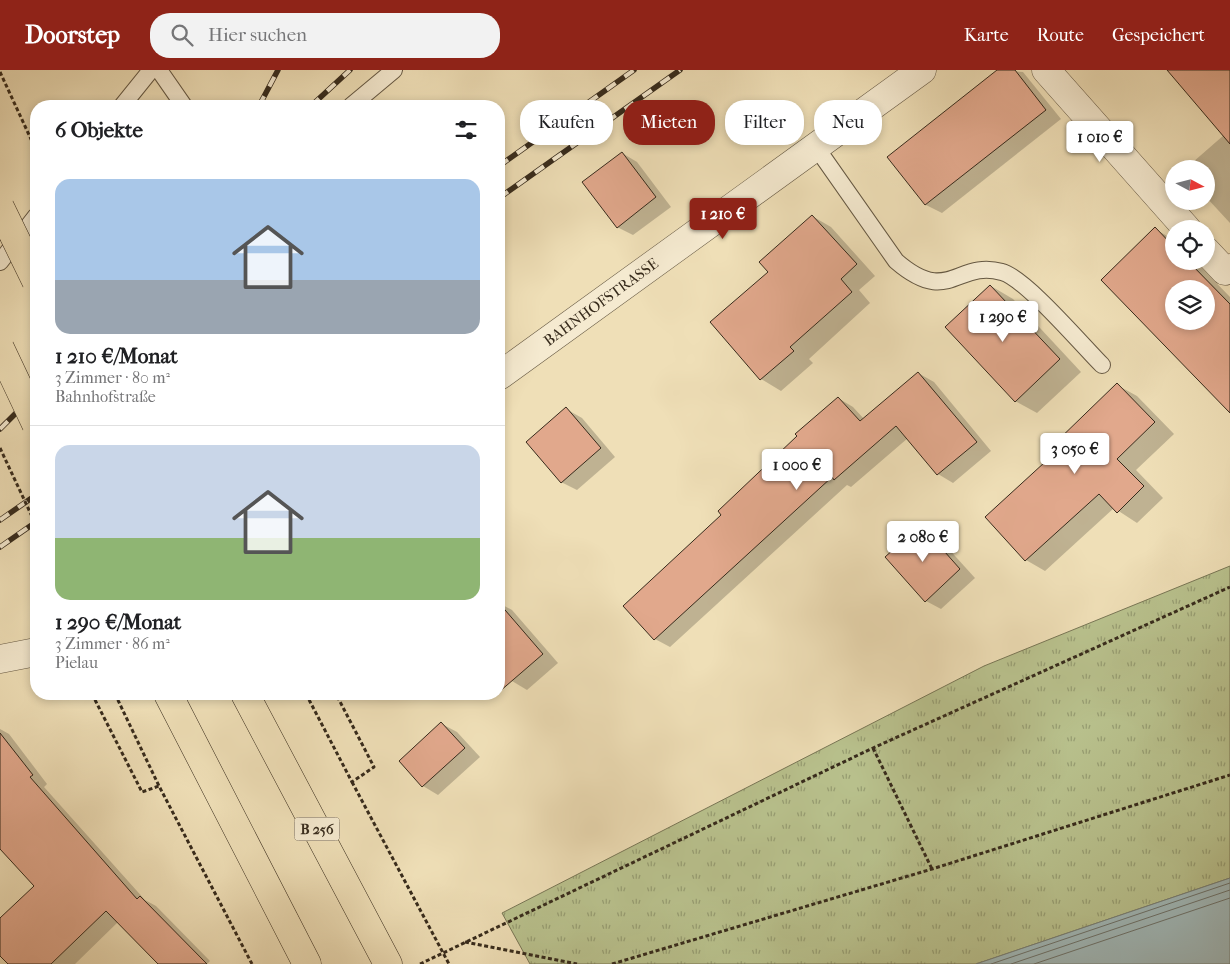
<!DOCTYPE html>
<html lang="de">
<meta charset="utf-8">
<style>
:root{--surface:#fff;--page:#f2f2f2;--text:#202124;--muted:#757577;--line:#e0e0e0;--accent:#8f2418}
body{margin:0;font-family:"IM FELL French Canon",serif;background:var(--page);color:var(--text);height:100vh;display:flex;flex-direction:column;font-size:19px;white-space:nowrap}
*{box-sizing:border-box;margin:0}
p{font-size:16px;color:var(--muted)}
.icon{flex:none;width:28px;height:28px;fill:none;stroke:currentColor;stroke-width:2;stroke-linecap:round;stroke-linejoin:round}
.map{position:relative;flex:1;overflow:hidden}
.panel{position:absolute;left:30px;top:30px;width:475px;height:600px;display:flex;flex-direction:column;background:var(--surface);border-radius:20px;box-shadow:0 2px 8px #0003}
.panel>*{flex:none}
.top-card{position:absolute;left:520px;top:30px;width:475px;height:45px;display:flex;gap:10px}
.needle{width:32px;rotate:97deg}
.buttons{position:absolute;left:1165px;top:90px;display:grid;gap:10px}
.buttons a{display:grid;place-items:center;width:50px;height:50px;border-radius:50%;background:var(--surface);box-shadow:0 2px 8px #0003;font-size:25px}
.price{position:absolute;translate:-50% -42px;padding:0 11px;border-radius:5px;background:#fff;color:#222;font-size:16px;line-height:32px;filter:drop-shadow(0 1px 2px #0008)}
.price::after{content:'';position:absolute;left:50%;top:30px;width:15px;height:11px;margin-left:-8px;background:inherit;clip-path:polygon(0 0,100% 0,50% 100%)}
.price.current{background:var(--accent);color:#fff}
ul{padding:0;list-style:none}
li{display:grid;align-content:center;gap:10px;height:265px;padding:0 25px}
li+li{border-top:1px solid var(--line)}
li span{display:grid;place-items:center;height:155px;border-radius:15px;color:#555}
li>.icon{margin-inline-start:auto}
span .icon{width:90px;height:90px;fill:#fffc;stroke-width:1}
li b{font-size:21px}
h2{display:flex;justify-content:space-between;align-items:center;height:60px;padding:0 25px;font-size:21px}
.tag{padding:0 18px;border-radius:20px;background:var(--surface);box-shadow:0 2px 8px #0003;font-size:18px;line-height:45px}
.tag.current{background:var(--accent);color:#fff}
header{display:flex;align-items:center;gap:30px;box-sizing:border-box;height:70px;padding:0 25px;background:var(--accent);color:#fff}
header strong{font-size:24px}
nav{display:flex;gap:28px;margin-inline-start:auto;font-size:18px}
.search{width:350px;height:45px;background:var(--page);display:flex;align-items:center;gap:12px;box-sizing:border-box;padding:0 18px;border-radius:20px;color:var(--muted);font-size:19px}
.map>svg:first-child{display:block}
.grass{fill:url(#grass-tufts);stroke:#787655}
.water{fill:#a0b9ba;stroke:#76807b}
.shadow{fill:#0003;fill-rule:evenodd}
.lines{fill:none;stroke-linecap:round;stroke-linejoin:round}
.shore{stroke:#6c726b;stroke-width:1}
.building{fill:#e1a88c;stroke:#372b1c;fill-rule:evenodd}
.lane-casing{stroke:#655843;stroke-width:18}
.street-casing{stroke:#655843;stroke-width:29}
.highway-casing{stroke:#372b1c;stroke-width:29}
.path{stroke:#372b1c;stroke-width:3;stroke-dasharray:4 2.5;stroke-linecap:butt}
.lane{stroke:#f5ead0;stroke-width:16}
.street{stroke:#f5ead0;stroke-width:28}
.highway{stroke:#efdfb7;stroke-width:28}
.rail-casing{stroke:#372b1c;stroke-width:5.5}
.rail{stroke:#f5ead0;stroke-width:4;stroke-dasharray:11;stroke-linecap:butt}
.highway-bridge-casing{stroke:#372b1c;stroke-width:29;stroke-linecap:butt}
.path-bridge{stroke:#372b1c;stroke-width:3;stroke-dasharray:4 2.5;stroke-linecap:butt}
.highway-bridge{stroke:#efdfb7;stroke-width:28}
.labels{text-anchor:middle;dominant-baseline:central;stroke-width:5;stroke-linejoin:round;paint-order:stroke}
.shield{fill:#f5ead0;stroke:#706452;stroke-width:1}
.shield-label{font-size:14px;font-weight:bold;fill:#372b1c}
.street-label{font-size:15px;fill:#372b1c;stroke:#f5ead0}
</style>
<header>
<strong>Doorstep</strong>
<div class="search"><svg class="icon" aria-label="search" viewBox="0 0 24 24"><circle cx="10" cy="10" r="6"/><path d="M15 15l6 6"/></svg>Hier suchen</div>
<nav><a>Karte</a><a>Route</a><a>Gespeichert</a></nav>
</header>
<div class="map">
<svg width="1230" height="894" viewBox="0 0 1230 894">
<defs>
<pattern id="grass-tufts" width="24" height="20" patternUnits="userSpaceOnUse" patternTransform="scale(1.25)"><rect width="24" height="20" fill="#b9c28e"/><path d="M3 7l-1-3M5 7V3M7 7l1-3M15 17l-1-3M17 17v-4M19 17l1-3" fill="none" stroke="#979e73"/></pattern>
</defs>
<rect width="100%" height="100%" fill="#efdfb7"/>
<filter id="stains"><feTurbulence type="fractalNoise" baseFrequency=".004" numOctaves="4"/><feColorMatrix values="0 0 0 0 .2 0 0 0 0 .09 0 0 0 0 .02 0 0 0 .5 -.17"/></filter>
<radialGradient id="worn" r=".72"><stop offset=".6" stop-color="#630" stop-opacity="0"/><stop offset="1" stop-color="#630" stop-opacity=".3"/></radialGradient>
<!-- grass -->
<path class="grass" d="M 1230,496 L 1230,808 L 976,894 L 530,894 L 502,843 L 984,596 Z"/>
<!-- water -->
<path class="water" d="M 1230,808 L 1230,894 L 976,894 Z"/>
<!-- shadow -->
<g class="shadow">
<path d="M 999,0 L 1023,2 L 1061,49 L 942,143 L 926,135 L 889,87 Z"/>
<path d="M 1169,0 L 1230,0 L 1230,153 L 1206,127 L 1206,99 L 1185,99 L 1224,65 Z"/>
<path d="M 622,83 L 637,92 L 671,137 L 633,165 L 617,157 Z"/>
<path d="M 812,146 L 831,157 L 875,206 L 859,220 L 870,233 L 809,289 L 813,293 L 781,321 L 761,309 L 712,252 L 769,202 Z"/>
<path d="M 1155,159 L 1174,170 L 1174,191 L 1195,191 L 1230,227 L 1230,341 L 1103,210 ZM 1174,219 L 1206,219 L 1206,251 L 1174,251 Z"/>
<path d="M 991,216 L 1013,229 L 1081,302 L 1037,343 L 1015,331 Z"/>
<path d="M 918,303 L 934,312 L 991,381 L 953,413 L 938,404 L 908,368 L 851,417 L 847,415 L 670,577 L 655,569 L 723,445 L 838,328 L 853,337 L 864,349 Z"/>
<path d="M 1117,315 L 1137,326 L 1174,364 L 1136,400 L 1163,428 L 1137,453 L 1114,438 L 1045,501 L 1026,490 L 987,447 L 1059,382 Z"/>
<path d="M 566,339 L 582,348 L 615,387 L 577,420 L 561,412 Z"/>
<path d="M 921,456 L 936,465 L 975,508 L 941,539 L 926,531 Z"/>
<path d="M 499,533 L 512,540 L 558,593 L 527,620 L 512,611 L 499,596 Z"/>
<path d="M 442,654 L 457,662 L 480,687 L 438,725 L 423,716 L 400,692 Z"/>
<path d="M 0,659 L 9,664 L 47,714 L 44,717 L 145,830 L 156,836 L 210,891 L 207,894 L 160,894 L 118,852 L 75,894 L 9,894 L 0,884 L 0,850 L 35,816 L 0,777 Z"/>
</g>
<g class="lines">
<!-- shore -->
<g class="shore">
<path d="M 991,894 L 1230,813"/>
<path d="M 1011,894 L 1230,820"/>
<path d="M 1034,894 L 1230,828"/>
</g>
</g>
<!-- building -->
<g class="building">
<path d="M 997,0 L 1015,0 L 1046,40 L 925,135 L 887,87 Z"/>
<path d="M 1167,0 L 1230,0 L 1230,74 Z"/>
<path d="M 622,82 L 656,127 L 617,158 L 582,112 Z"/>
<path d="M 812,145 L 857,194 L 841,209 L 852,222 L 790,277 L 794,281 L 760,310 L 710,252 L 768,202 L 759,192 Z"/>
<path d="M 1155,157 L 1174,177 L 1174,191 L 1188,191 L 1230,234 L 1230,343 L 1101,210 ZM 1174,219 L 1206,219 L 1206,251 L 1174,251 Z"/>
<path d="M 990,215 L 1060,289 L 1015,332 L 945,257 Z"/>
<path d="M 918,302 L 977,372 L 937,405 L 896,356 L 834,410 L 832,407 L 654,570 L 623,536 L 721,445 L 718,441 L 797,366 L 795,364 L 838,327 L 860,351 Z"/>
<path d="M 1117,313 L 1155,352 L 1117,389 L 1144,416 L 1117,443 L 1099,424 L 1025,491 L 985,447 L 1057,381 L 1052,376 Z"/>
<path d="M 566,337 L 601,378 L 561,413 L 526,372 Z"/>
<path d="M 921,455 L 960,499 L 925,532 L 885,487 Z"/>
<path d="M 499,533 L 543,584 L 499,622 Z"/>
<path d="M 441,652 L 465,678 L 422,717 L 399,691 Z"/>
<path d="M 0,663 L 33,705 L 30,707 L 137,829 L 140,826 L 207,894 L 158,894 L 106,841 L 51,894 L 8,894 L 0,886 L 0,848 L 34,816 L 0,779 Z"/>
</g>
<g class="lines">
<!-- lane casing -->
<g class="lane-casing">
<g id="lane">
<path d="M 159,0 L 184,36"/>
<path d="M 122,36 L 151,0"/>
<path d="M 351,36 L 394,0"/>
<path d="M 816,77 L 896,191 C 949,237 957,189 1002,202 C 1025,208 1082,275 1102,295"/>
<path d="M 0,192 L 36,146"/>
</g>
</g>
<!-- street casing -->
<g class="street-casing">
<g id="street">
<path d="M 1046,0 L 1187,159"/>
<path d="M 1206,181 L 1225,201 L 1230,198"/>
<path d="M 499,306 L 922,0"/>
<path d="M 0,589 L 36,582"/>
</g>
</g>
<!-- highway casing -->
<g class="highway-casing">
<g id="highway">
<path d="M 168,624 L 307,894"/>
<path d="M 245,624 L 388,894"/>
</g>
</g>
<!-- path -->
<g class="path">
<path d="M 0,2 L 36,80"/>
<path d="M 92,624 L 142,722 L 159,716"/>
<path d="M 115,624 L 159,716 L 252,894"/>
<path d="M 306,624 L 352,712 L 374,697 L 336,624"/>
<path d="M 873,678 L 932,799"/>
<path d="M 465,872 L 577,894"/>
<path d="M 420,894 L 873,678 L 1230,517"/>
<path d="M 612,894 L 932,799 L 1230,705"/>
</g>
<!-- lane -->
<use href="#lane" class="lane"/>
<!-- street -->
<use href="#street" class="street"/>
<!-- highway -->
<use href="#highway" class="highway"/>
<!-- rail casing -->
<g class="rail-casing">
<g id="rail">
<path d="M 259,36 L 278,0"/>
<path d="M 311,36 L 350,0"/>
<path d="M 499,96 L 634,0"/>
<path d="M 499,128 L 680,0"/>
<path d="M 0,359 L 36,323"/>
<path d="M 0,450 L 36,425"/>
<path d="M 0,477 L 36,452"/>
</g>
</g>
<!-- rail -->
<use href="#rail" class="rail"/>
<!-- highway-bridge casing -->
<g class="highway-bridge-casing">
<g id="highway-bridge">
<path d="M 0,137 L 36,211"/>
<path d="M 0,278 L 36,354"/>
</g>
</g>
<!-- path-bridge -->
<g class="path-bridge">
<path d="M 0,378 L 36,455"/>
<path d="M 352,712 L 449,894"/>
</g>
<!-- highway-bridge -->
<use href="#highway-bridge" class="highway-bridge"/>
</g>
<g class="labels">
<!-- shield labels -->
<rect class="shield" x="294.5" y="747.5" width="45" height="23" rx="4"/>
<g class="shield-label">
<text x="317" y="759">B 256</text>
</g>
<!-- street labels -->
<g class="street-label">
<text transform="translate(601 232) rotate(-36)">BAHNHOFSTRASSE</text>
</g>
</g>
<rect width="100%" height="100%" filter="url(#stains)"/>
<rect width="100%" height="100%" fill="url(#worn)"/>
</svg>
<div class="buttons">
<a><svg class="needle" viewBox="-14 -14 28 28"><path d="M0-13l5 13h-10z" fill="#e53935"/><path d="M0 13l5-13h-10z" fill="#757577"/></svg></a>
<a><svg class="icon" aria-label="locate" viewBox="0 0 24 24"><circle cx="12" cy="12" r="6"/><path d="M12 2v4M12 18v4M2 12h4M18 12h4"/></svg></a>
<a><svg class="icon" aria-label="layers" viewBox="0 0 24 24"><path d="M12 4l9 5-9 5-9-5zM3 14l9 5 9-5"/></svg></a>
</div>
<b class="price" style="left:1100px;top:93px">1 010 €</b>
<b class="price current" style="left:723px;top:170px">1 210 €</b>
<b class="price" style="left:1003px;top:273px">1 290 €</b>
<b class="price" style="left:1075px;top:405px">3 050 €</b>
<b class="price" style="left:797px;top:421px">1 000 €</b>
<b class="price" style="left:923px;top:493px">2 080 €</b>
<div class="top-card">
<a class="tag">Kaufen</a>
<a class="tag current">Mieten</a>
<a class="tag">Filter</a>
<a class="tag">Neu</a>
</div>
<section class="panel">
<h2>6 Objekte<svg class="icon" aria-label="filters" viewBox="0 0 24 24"><path d="M4 7h16M4 17h16"/><circle cx="9" cy="7" r="2"/><circle cx="15" cy="17" r="2"/></svg></h2>
<ul>
<li><span style="background:linear-gradient(#a9c7e8 65%,#9aa5b1 0)"><svg class="icon" aria-label="home" viewBox="0 0 24 24"><path d="M3 11l9-7 9 7M6 9v11h12V9"/></svg></span><div><b>1 210 €/Monat</b><p>3 Zimmer · 80 m²</p><p>Bahnhofstraße</p></div></li>
<li><span style="background:linear-gradient(#c9d6e8 60%,#8fb573 0)"><svg class="icon" aria-label="home" viewBox="0 0 24 24"><path d="M3 11l9-7 9 7M6 9v11h12V9"/></svg></span><div><b>1 290 €/Monat</b><p>3 Zimmer · 86 m²</p><p>Pielau</p></div></li>
</ul>
</section>
</div>
